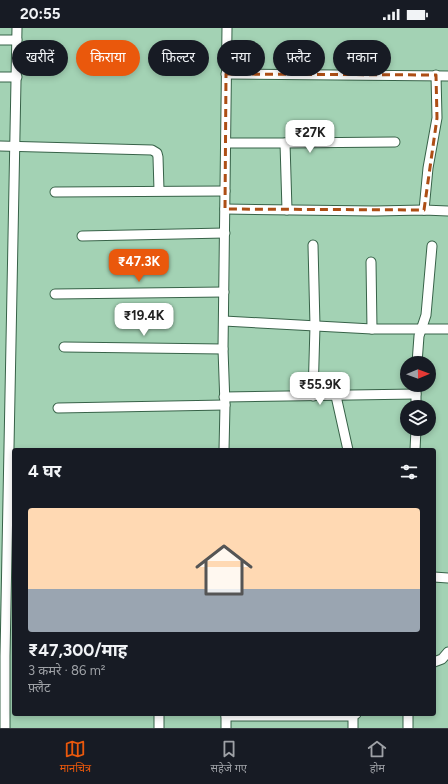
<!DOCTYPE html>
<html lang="hi">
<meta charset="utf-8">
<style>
:root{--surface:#171b24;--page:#20242c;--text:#f1f3f6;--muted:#9ea1a6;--line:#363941;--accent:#ea580c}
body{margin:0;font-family:Figtree,"Noto Sans Devanagari",sans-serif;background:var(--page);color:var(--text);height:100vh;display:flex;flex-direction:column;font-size:15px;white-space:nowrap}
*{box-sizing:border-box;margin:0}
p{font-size:13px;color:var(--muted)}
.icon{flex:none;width:22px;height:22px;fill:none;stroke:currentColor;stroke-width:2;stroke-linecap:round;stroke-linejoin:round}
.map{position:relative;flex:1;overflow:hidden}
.side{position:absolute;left:12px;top:420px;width:424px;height:268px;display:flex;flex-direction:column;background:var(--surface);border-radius:4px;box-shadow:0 2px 6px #0003}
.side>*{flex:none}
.banner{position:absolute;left:12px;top:12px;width:424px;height:36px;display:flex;gap:8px}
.needle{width:26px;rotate:89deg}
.buttons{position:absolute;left:400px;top:328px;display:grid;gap:8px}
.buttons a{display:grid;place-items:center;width:36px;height:36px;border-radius:50%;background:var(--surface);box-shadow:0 2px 6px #0003;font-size:20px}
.price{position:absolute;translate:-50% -34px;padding:0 9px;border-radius:8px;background:#fff;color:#222;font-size:13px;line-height:26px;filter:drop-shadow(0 1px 2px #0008)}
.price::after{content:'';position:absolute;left:50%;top:24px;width:12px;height:9px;margin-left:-6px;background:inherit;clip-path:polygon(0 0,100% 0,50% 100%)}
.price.on{background:var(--accent);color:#fff}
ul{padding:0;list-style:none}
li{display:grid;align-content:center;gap:8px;height:212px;padding:0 16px}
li+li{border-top:1px solid var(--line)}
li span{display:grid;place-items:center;height:124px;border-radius:4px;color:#555}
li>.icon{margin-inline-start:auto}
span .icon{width:72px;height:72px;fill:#fffc;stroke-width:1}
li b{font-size:17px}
h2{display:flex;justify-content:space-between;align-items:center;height:48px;padding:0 16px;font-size:17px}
.chip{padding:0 14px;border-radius:18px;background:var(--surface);box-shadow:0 2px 6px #0003;font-size:14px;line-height:36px}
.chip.on{background:var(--accent);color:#fff}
.status{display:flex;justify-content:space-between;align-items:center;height:28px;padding:0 20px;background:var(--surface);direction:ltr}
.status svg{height:11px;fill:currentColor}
.dock{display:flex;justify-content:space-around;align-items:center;height:56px;border-top:1px solid var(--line);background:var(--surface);font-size:11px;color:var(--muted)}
.dock a{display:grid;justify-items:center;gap:2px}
.dock .on{color:var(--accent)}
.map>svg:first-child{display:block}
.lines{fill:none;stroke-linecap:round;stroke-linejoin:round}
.street-casing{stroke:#376248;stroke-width:11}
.street{stroke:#fff;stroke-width:9}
.marked{fill:none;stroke:#ad4e15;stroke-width:3;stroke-dasharray:8 5;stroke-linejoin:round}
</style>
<div class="status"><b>20:55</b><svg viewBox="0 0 49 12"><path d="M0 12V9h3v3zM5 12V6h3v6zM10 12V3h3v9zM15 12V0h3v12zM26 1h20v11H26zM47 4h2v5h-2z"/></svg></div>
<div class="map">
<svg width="448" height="700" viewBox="0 0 448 700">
<rect width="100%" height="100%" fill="#a3d2b4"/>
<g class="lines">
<!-- street casing -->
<g class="street-casing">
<g id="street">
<path d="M 0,12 L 17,12"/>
<path d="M 226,46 L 448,48"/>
<path d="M 0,49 L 17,49"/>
<path d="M 226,115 L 285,115 L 395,114"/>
<path d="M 285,115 L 287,182"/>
<path d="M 0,118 L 152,122 L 157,125 L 158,129 L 159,162"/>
<path d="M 55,164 L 225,163"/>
<path d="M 225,181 L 375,183 L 424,182 L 448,183"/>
<path d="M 424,182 L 428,140 L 437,90 L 436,47"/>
<path d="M 82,208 L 225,205"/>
<path d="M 371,234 L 372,301"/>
<path d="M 55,266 L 224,264"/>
<path d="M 224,293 L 372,301 L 448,301"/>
<path d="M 64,319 L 223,321"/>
<path d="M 417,335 L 419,308 L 426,287 L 432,218"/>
<path d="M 313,368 L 315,298 L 313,217"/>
<path d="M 336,368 L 348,422"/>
<path d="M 224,369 L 416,366"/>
<path d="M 416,379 L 416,357"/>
<path d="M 58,380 L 225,377"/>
<path d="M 224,422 L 225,377 L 223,321 L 227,0"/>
<path d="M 415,422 L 416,401"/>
<path d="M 434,549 L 448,550"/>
<path d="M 434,634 L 442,631 L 448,624"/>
<path d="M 159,686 L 159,700"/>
<path d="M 408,686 L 408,700"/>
<path d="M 226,688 L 353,688"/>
<path d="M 5,700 L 5,628 L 17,0"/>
<path d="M 226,700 L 226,686"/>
<path d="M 353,700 L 353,688 L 356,686"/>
</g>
</g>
<!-- street -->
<use href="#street" class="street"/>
</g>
<!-- marked area -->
<path class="marked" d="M 226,46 L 436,47 L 437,90 L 424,182 L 225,181 Z"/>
</svg>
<div class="buttons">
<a><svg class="needle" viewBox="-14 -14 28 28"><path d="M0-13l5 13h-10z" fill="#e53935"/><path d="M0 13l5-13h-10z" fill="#9ea1a6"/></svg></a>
<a><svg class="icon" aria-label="layers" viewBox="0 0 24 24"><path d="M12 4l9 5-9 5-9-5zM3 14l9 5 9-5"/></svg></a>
</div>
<b class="price" style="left:310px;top:126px">₹27K</b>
<b class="price on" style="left:139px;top:255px">₹47.3K</b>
<b class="price" style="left:144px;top:309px">₹19.4K</b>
<b class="price" style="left:320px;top:378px">₹55.9K</b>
<div class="banner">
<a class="chip">खरीदें</a>
<a class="chip on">किराया</a>
<a class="chip">फ़िल्टर</a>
<a class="chip">नया</a>
<a class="chip">फ़्लैट</a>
<a class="chip">मकान</a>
</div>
<section class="side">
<h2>4 घर<svg class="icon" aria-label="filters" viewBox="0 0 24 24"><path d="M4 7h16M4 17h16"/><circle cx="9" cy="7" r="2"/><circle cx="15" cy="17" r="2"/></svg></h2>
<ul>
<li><span style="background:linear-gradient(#ffd9b3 65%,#9aa5b1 0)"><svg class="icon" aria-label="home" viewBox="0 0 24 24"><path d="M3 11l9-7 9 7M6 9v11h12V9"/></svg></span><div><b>₹47,300/माह</b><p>3 कमरे · 86 m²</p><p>फ़्लैट</p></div></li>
</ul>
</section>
</div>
<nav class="dock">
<a class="on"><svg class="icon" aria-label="map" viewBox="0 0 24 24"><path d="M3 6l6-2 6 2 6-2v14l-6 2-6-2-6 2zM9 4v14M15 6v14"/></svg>मानचित्र</a>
<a><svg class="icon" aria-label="saved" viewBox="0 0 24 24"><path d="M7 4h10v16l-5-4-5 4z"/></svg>सहेजे गए</a>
<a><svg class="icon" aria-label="home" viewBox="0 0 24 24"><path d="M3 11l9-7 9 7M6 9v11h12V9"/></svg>होम</a>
</nav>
